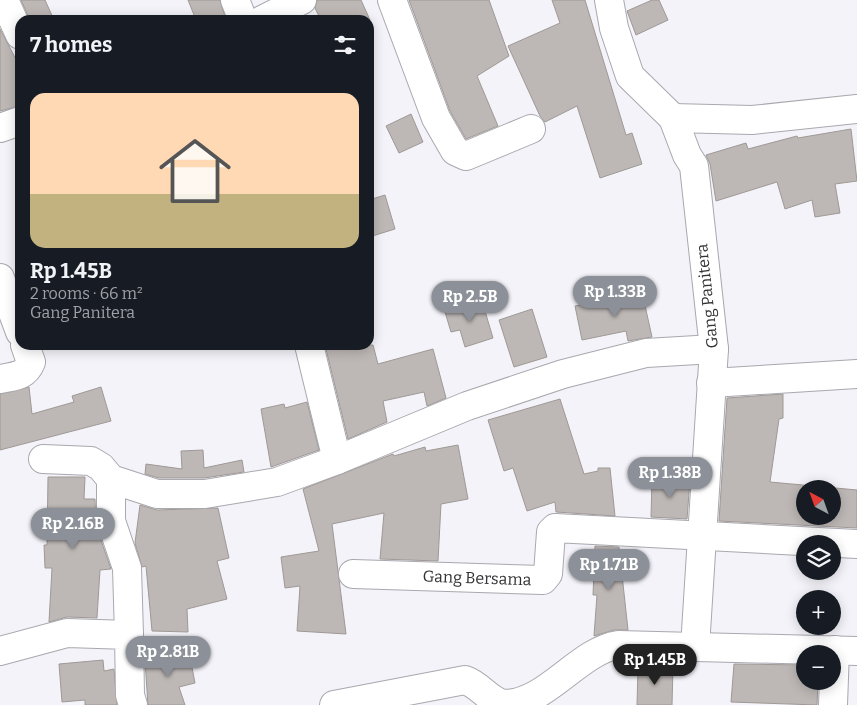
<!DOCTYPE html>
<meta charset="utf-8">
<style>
:root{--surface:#171b24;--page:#242831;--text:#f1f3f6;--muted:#9ea1a6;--line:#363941;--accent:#8c9099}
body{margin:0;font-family:Bitter,serif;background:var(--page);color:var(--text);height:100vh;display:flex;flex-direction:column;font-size:19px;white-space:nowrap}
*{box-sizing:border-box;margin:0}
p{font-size:16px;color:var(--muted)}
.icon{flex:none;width:28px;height:28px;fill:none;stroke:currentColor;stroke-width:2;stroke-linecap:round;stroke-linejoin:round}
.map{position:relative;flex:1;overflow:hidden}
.panel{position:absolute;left:15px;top:15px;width:359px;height:335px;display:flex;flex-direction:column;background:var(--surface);border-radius:15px;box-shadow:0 2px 12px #0003}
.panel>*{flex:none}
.needle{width:32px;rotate:319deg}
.controls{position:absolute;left:796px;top:480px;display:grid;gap:10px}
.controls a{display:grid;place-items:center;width:45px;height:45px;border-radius:50%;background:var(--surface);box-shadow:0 2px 12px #0003;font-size:25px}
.price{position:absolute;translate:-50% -42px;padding:0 11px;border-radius:18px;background:var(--accent);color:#fff;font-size:16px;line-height:32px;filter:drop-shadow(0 1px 2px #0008)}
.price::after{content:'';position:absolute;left:50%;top:30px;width:15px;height:11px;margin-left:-8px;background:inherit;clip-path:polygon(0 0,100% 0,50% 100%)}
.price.selected{background:#222;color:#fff}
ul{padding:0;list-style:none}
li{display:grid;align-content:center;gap:10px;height:265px;padding:0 15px}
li+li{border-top:1px solid var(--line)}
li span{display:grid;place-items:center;height:155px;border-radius:15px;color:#555}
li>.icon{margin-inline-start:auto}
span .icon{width:90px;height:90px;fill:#fffc;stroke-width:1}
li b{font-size:21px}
h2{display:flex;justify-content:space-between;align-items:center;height:60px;padding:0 15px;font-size:21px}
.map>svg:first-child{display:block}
.building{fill:#bdb7b5;stroke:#9f9996;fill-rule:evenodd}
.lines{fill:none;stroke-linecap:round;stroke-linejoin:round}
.minor-casing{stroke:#a8a8ae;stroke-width:30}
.minor{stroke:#fff;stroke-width:28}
.labels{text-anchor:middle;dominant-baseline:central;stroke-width:4;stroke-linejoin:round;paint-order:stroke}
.street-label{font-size:16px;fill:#313133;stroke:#fff}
</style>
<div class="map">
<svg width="857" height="705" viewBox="0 0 857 705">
<rect width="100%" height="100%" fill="#f3f3f9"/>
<!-- building -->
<g class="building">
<path d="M 21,0 L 45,0 L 54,20 L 30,20 Z"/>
<path d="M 188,0 L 220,0 L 226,20 L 196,20 Z"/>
<path d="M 317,0 L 361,0 L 370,20 L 321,20 L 315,8 Z"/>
<path d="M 409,0 L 489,0 L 509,56 L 477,76 L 498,126 L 466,139 L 450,111 Z"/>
<path d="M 552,0 L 585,0 L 626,135 L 632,133 L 642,164 L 600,178 L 577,106 L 545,122 L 540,116 L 508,46 L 560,23 Z"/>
<path d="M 652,0 L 659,0 L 668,20 L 636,35 L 627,11 Z"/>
<path d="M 0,29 L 20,67 L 20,106 L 0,111 Z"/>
<path d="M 411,114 L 423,142 L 399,153 L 386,126 Z"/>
<path d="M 851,129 L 857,181 L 835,184 L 840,213 L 815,217 L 812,200 L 785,209 L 777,182 L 716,201 L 710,164 L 706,155 L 746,143 L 748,149 L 797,136 L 798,138 Z"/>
<path d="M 385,195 L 395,229 L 369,237 L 369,200 Z"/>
<path d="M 642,292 L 652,337 L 628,341 L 626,331 L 582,340 L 575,306 Z"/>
<path d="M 482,301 L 493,338 L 465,347 L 460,330 L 451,332 L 445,312 Z"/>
<path d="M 532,309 L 547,357 L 514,367 L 499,320 Z"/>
<path d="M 325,345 L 373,345 L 378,364 L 433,349 L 446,398 L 427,406 L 424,392 L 383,401 L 387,422 L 348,439 Z"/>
<path d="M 29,387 L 32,414 L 74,402 L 72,396 L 101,387 L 111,421 L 0,450 L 0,394 Z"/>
<path d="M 783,394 L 783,418 L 779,419 L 770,482 L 857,490 L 857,528 L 719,521 L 727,398 ZM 805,489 L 832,489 L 832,516 L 805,516 Z"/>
<path d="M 560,399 L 584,474 L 598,471 L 598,468 L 610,468 L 615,516 L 556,512 L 555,502 L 527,511 L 513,468 L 504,471 L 488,420 Z"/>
<path d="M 307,402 L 319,450 L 271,467 L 261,409 L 284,404 L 285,408 Z"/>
<path d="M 458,445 L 468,499 L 441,504 L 438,561 L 380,559 L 384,513 L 332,524 L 346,634 L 297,631 L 300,586 L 285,588 L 281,557 L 319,551 L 303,489 L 393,454 L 394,456 L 425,447 L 426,451 Z"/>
<path d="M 203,450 L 204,468 L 242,460 L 244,472 L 204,478 L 159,478 L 145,474 L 146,464 L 182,469 L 181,451 Z"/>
<path d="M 48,477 L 85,477 L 84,499 L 95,499 L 96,526 L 111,569 L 100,570 L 97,618 L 67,617 L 49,622 L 52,568 L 45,568 L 44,545 L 47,545 Z"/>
<path d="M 652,479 L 690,480 L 687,519 L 651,517 Z"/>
<path d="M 140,505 L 157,510 L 218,508 L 229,558 L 217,561 L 227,599 L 187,609 L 188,632 L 152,631 L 146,566 L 142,567 L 135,543 Z"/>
<path d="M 595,546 L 619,547 L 628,630 L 614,630 L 594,636 L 597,595 L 593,595 Z"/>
<path d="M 189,652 L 195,683 L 179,687 L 185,705 L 148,705 L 145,661 L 151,659 L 151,656 Z"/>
<path d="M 103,660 L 104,671 L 114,669 L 117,705 L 85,705 L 85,700 L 62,702 L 59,664 Z"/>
<path d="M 734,664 L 805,665 L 805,681 L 818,681 L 817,705 L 731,702 Z"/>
<path d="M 638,667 L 673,667 L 672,705 L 637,705 Z"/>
</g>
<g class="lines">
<!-- minor casing -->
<g class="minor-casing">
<g id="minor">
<path d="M 4,0 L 20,35"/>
<path d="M 235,0 L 243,20"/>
<path d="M 392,0 L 436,118 L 455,151 L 466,156 L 531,129"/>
<path d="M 609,0 L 614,28 L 630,76 L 673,118 L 687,155 L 694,166 L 714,349 L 695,647"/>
<path d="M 262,20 L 302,0"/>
<path d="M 673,118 L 752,120 L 857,109"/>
<path d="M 0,128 L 20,121"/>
<path d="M 0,278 L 20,332"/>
<path d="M 309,345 L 337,460"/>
<path d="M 0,379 C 14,376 25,377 31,362 L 25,345"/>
<path d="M 711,383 L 857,374"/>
<path d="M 43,459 L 91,461 L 101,467 L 111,479 L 157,494 L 205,494 L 277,482 L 337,460 L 467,406 L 563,374 L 646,353 L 714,349"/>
<path d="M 111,479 L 111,521 L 127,568 L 129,635"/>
<path d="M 353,574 L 543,580 L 548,574 L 551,532 L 555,528 L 857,544"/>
<path d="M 0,651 L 67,633 L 129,635 L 130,695 L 133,705"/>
<path d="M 334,705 L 465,680 C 480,685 487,699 503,704 C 546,705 578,651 618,645 L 857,651"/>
<path d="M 833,705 L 835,650"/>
</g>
</g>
<!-- minor -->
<use href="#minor" class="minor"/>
</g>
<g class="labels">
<!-- street labels -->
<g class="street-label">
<text transform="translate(707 296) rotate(-96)">Gang Panitera</text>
<text transform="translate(477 578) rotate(2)">Gang Bersama</text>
</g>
</g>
</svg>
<div class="controls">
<a><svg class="needle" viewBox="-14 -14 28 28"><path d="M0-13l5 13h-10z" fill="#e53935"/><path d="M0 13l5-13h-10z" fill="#9ea1a6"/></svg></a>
<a><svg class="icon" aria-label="layers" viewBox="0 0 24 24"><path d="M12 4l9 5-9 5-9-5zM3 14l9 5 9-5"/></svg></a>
<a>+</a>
<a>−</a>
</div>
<b class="price" style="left:615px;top:318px">Rp 1.33B</b>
<b class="price" style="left:470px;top:323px">Rp 2.5B</b>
<b class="price" style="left:670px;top:499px">Rp 1.38B</b>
<b class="price" style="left:73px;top:550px">Rp 2.16B</b>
<b class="price" style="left:609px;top:591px">Rp 1.71B</b>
<b class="price" style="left:168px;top:678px">Rp 2.81B</b>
<b class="price selected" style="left:655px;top:686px">Rp 1.45B</b>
<section class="panel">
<h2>7 homes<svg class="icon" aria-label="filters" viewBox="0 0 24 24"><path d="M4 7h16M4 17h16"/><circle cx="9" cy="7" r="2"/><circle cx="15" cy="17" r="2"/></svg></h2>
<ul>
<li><span style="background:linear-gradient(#ffd9b3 65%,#c2b280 0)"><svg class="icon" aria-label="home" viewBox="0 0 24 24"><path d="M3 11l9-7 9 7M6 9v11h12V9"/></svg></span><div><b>Rp 1.45B</b><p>2 rooms · 66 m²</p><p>Gang Panitera</p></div></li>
</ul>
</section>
</div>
